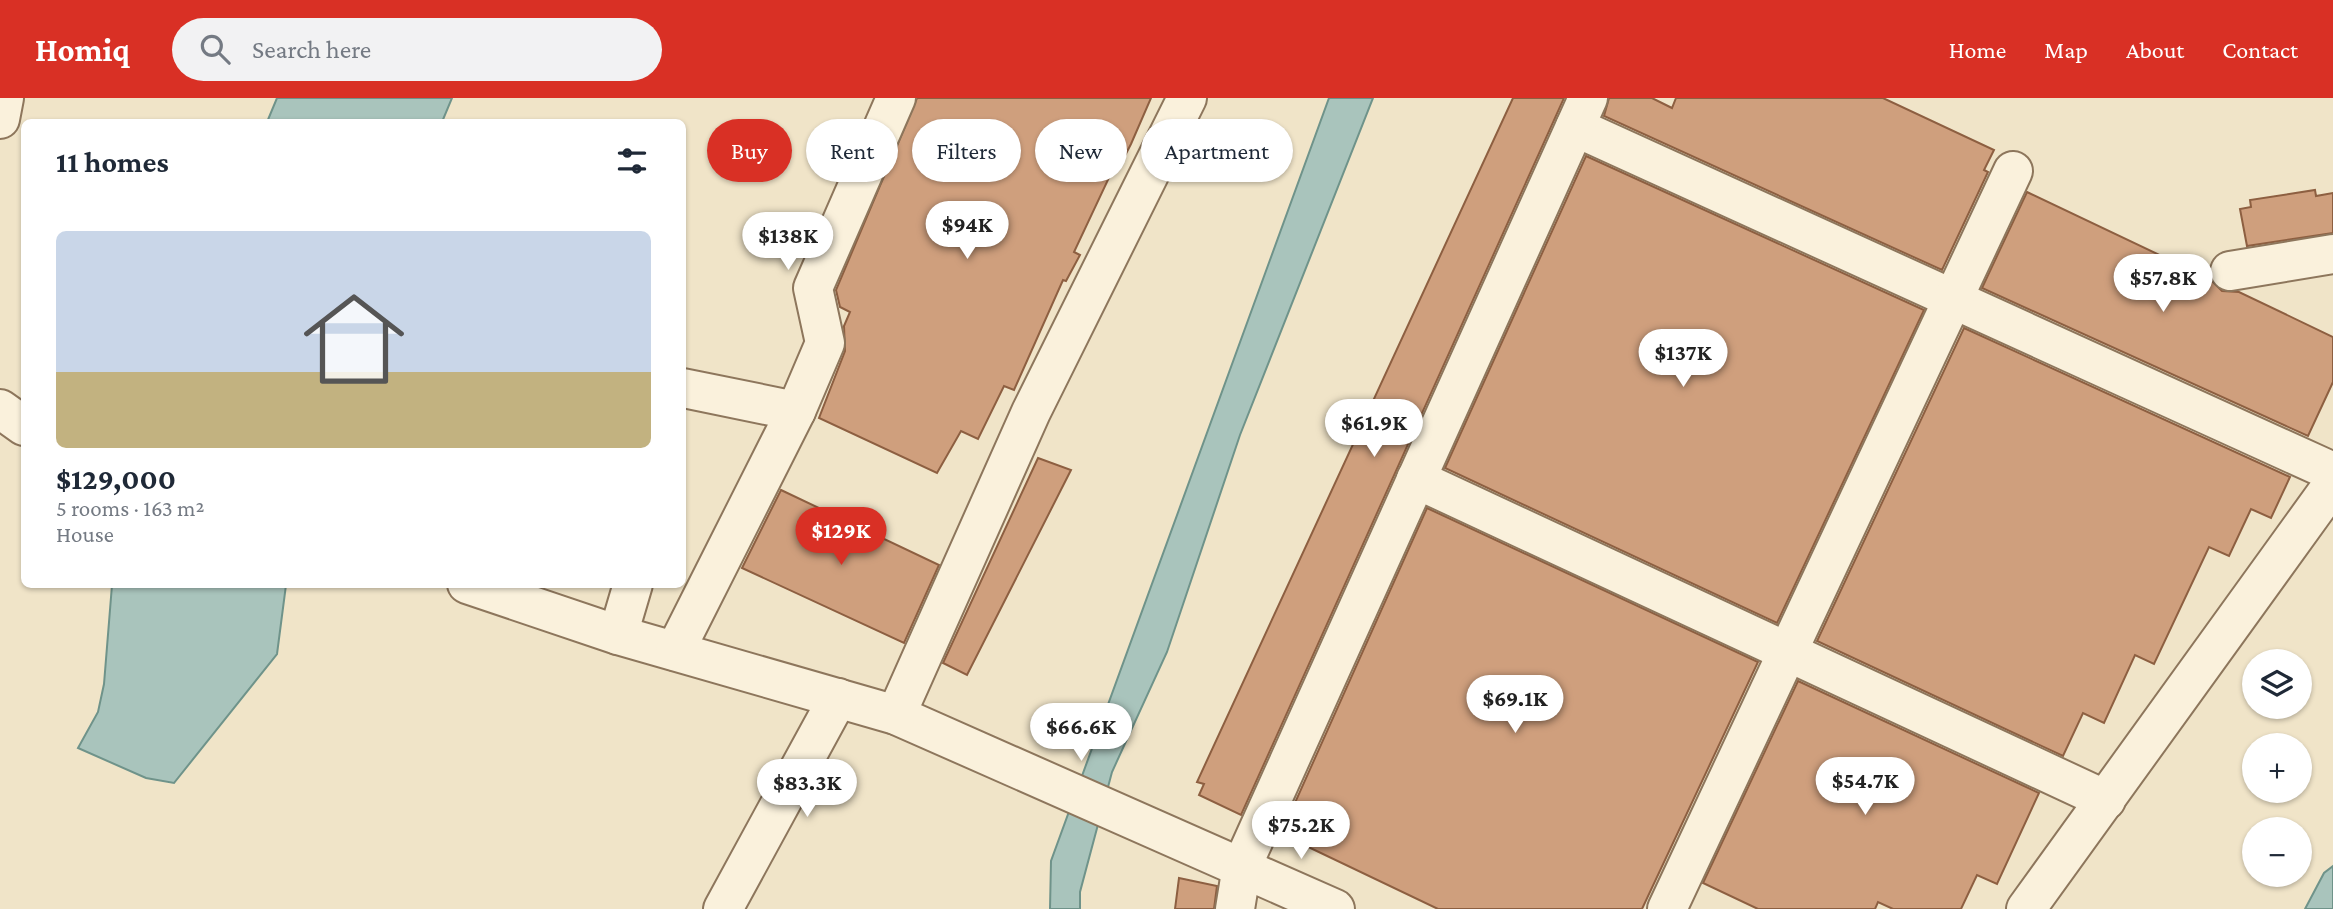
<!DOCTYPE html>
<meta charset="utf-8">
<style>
:root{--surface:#fff;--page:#f2f2f3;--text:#1f2937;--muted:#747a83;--accent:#d93025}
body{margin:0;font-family:"Crimson Pro",serif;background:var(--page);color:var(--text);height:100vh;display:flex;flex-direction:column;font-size:26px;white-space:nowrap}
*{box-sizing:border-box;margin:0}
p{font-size:23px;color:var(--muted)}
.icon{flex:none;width:38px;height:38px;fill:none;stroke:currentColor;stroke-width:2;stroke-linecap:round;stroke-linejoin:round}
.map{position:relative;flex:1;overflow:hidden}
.details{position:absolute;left:21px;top:21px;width:665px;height:469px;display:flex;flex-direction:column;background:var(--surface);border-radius:10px;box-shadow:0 2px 5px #0004}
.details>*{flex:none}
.hud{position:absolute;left:707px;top:21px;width:665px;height:63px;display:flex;gap:14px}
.buttons{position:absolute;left:2242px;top:551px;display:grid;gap:14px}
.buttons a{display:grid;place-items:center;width:70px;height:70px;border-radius:50%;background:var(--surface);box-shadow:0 2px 5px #0004;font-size:35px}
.price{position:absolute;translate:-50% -60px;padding:0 16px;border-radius:24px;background:#fff;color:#222;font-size:23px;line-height:46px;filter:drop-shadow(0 2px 4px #0008)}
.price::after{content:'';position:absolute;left:50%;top:42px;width:21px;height:16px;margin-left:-10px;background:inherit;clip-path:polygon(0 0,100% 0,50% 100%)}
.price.on{background:var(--accent);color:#fff}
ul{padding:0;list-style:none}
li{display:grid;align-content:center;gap:14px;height:371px;padding:0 35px}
li span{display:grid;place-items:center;height:217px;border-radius:10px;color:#555}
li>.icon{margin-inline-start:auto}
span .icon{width:126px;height:126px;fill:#fffc;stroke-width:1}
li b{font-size:30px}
h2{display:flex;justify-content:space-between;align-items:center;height:84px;padding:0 35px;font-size:30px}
.pill{padding:0 24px;border-radius:32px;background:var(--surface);box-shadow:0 2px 5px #0004;font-size:24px;line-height:63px}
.pill.on{background:var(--accent);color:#fff}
header{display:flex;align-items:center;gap:42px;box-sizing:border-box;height:98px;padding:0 35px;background:var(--accent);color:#fff}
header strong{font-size:33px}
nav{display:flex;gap:38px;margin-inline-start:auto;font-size:24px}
.search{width:490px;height:63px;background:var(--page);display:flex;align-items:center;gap:18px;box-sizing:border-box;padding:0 24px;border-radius:38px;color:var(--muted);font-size:26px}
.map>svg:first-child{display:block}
.water{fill:#a9c4bc;stroke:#6f938a;stroke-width:2}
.building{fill:#cf9f7d;stroke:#8d5f41;stroke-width:2}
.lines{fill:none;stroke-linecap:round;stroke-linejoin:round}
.minor-casing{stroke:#8d765c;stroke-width:42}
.minor{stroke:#faf1dc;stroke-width:38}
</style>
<header>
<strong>Homiq</strong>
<div class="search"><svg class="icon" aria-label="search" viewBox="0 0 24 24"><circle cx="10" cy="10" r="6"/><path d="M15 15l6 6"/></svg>Search here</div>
<nav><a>Home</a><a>Map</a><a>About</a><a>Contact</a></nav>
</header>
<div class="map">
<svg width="2333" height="811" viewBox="0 0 2333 811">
<rect width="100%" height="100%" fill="#f0e4c8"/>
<!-- water -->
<g class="water">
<path d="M 277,0 L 452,0 L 442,24 L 267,24 Z"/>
<path d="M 1329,0 L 1373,0 L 1240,337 L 1167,554 L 1112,674 L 1080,794 L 1080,811 L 1050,811 L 1051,763 Z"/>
<path d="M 112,487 L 286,487 L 277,556 L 174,685 L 146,680 L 78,650 L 98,614 L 104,586 Z"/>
<path d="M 2333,768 L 2333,811 L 2305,811 L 2324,775 Z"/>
</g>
<!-- building -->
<g class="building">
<path d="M 917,0 L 1151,0 L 1131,46 L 1117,73 L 1113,71 L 1074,154 L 1080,157 L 1066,183 L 1063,182 L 1014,292 L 1004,288 L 978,341 L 961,333 L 937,375 L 819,320 L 845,253 L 844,228 L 850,214 L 840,209 L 836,192 Z"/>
<path d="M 1513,0 L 1564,0 L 1241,717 L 1199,697 L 1204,686 L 1197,684 Z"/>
<path d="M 1609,0 L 1652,0 L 1672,10 L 1676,0 L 1883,0 L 1994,52 L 1984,72 L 1988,74 L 1942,172 L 1604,18 Z"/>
<path d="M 1586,58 L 1924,212 L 1777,525 L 1445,370 Z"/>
<path d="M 2315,92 L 2316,98 L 2333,95 L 2333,135 L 2247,148 L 2240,111 L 2251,109 L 2250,102 Z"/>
<path d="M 2027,94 L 2210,181 L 2222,193 L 2239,194 L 2333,239 L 2333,284 L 2308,338 L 1982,190 Z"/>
<path d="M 1964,230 L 2290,379 L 2271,420 L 2251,411 L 2229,458 L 2209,449 L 2154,566 L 2135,557 L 2104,625 L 2083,615 L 2063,658 L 1817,543 Z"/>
<path d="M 1038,360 L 1071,372 L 967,577 L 943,565 Z"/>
<path d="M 781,392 L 939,467 L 904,545 L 742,470 Z"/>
<path d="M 1427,410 L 1758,564 L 1642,811 L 1438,811 L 1281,736 Z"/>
<path d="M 1798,583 L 2039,695 L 1997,786 L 1977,777 L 1961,811 L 1893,811 L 1878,804 L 1875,811 L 1758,811 L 1703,785 Z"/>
<path d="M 1179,780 L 1217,788 L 1214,811 L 1175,811 Z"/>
</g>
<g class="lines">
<!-- minor casing -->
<g class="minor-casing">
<g id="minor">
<path d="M 0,21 L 4,0"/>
<path d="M 1575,29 L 2333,374"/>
<path d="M 2230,173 L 2333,156"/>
<path d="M 683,290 L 796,313 L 825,245 L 813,190 L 896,0"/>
<path d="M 0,311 L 24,328"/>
<path d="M 1416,381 L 2106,702"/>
<path d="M 467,486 L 618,537 L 896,617 L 1335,811"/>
<path d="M 618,537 L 633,486"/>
<path d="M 675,553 L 796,313"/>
<path d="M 896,617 L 1031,314 L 1187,0"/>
<path d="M 723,811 L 838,600"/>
<path d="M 1235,811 L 1242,768 L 1588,0"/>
<path d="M 1667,811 L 2013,73"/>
<path d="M 2026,811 L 2333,386"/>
</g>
</g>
<!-- minor -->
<use href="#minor" class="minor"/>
</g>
</svg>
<div class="buttons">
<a><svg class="icon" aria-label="layers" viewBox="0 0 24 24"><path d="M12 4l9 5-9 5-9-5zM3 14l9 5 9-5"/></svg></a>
<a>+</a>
<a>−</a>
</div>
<b class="price" style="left:967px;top:163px">$94K</b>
<b class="price" style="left:788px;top:174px">$138K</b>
<b class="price" style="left:2163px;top:216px">$57.8K</b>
<b class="price" style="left:1683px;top:291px">$137K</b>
<b class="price" style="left:1374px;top:361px">$61.9K</b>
<b class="price on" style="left:841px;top:469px">$129K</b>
<b class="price" style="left:1515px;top:637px">$69.1K</b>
<b class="price" style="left:1081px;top:665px">$66.6K</b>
<b class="price" style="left:1865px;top:719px">$54.7K</b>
<b class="price" style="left:807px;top:721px">$83.3K</b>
<b class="price" style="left:1301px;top:763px">$75.2K</b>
<div class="hud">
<a class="pill on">Buy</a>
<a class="pill">Rent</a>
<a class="pill">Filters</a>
<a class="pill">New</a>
<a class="pill">Apartment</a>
</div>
<section class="details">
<h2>11 homes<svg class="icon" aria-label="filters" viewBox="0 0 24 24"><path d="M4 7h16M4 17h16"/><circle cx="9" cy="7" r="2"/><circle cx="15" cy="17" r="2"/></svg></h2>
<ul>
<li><span style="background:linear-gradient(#c9d6e8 65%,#c2b280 0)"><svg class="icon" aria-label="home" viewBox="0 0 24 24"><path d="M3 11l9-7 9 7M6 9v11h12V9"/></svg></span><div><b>$129,000</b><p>5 rooms · 163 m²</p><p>House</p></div></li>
</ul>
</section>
</div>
